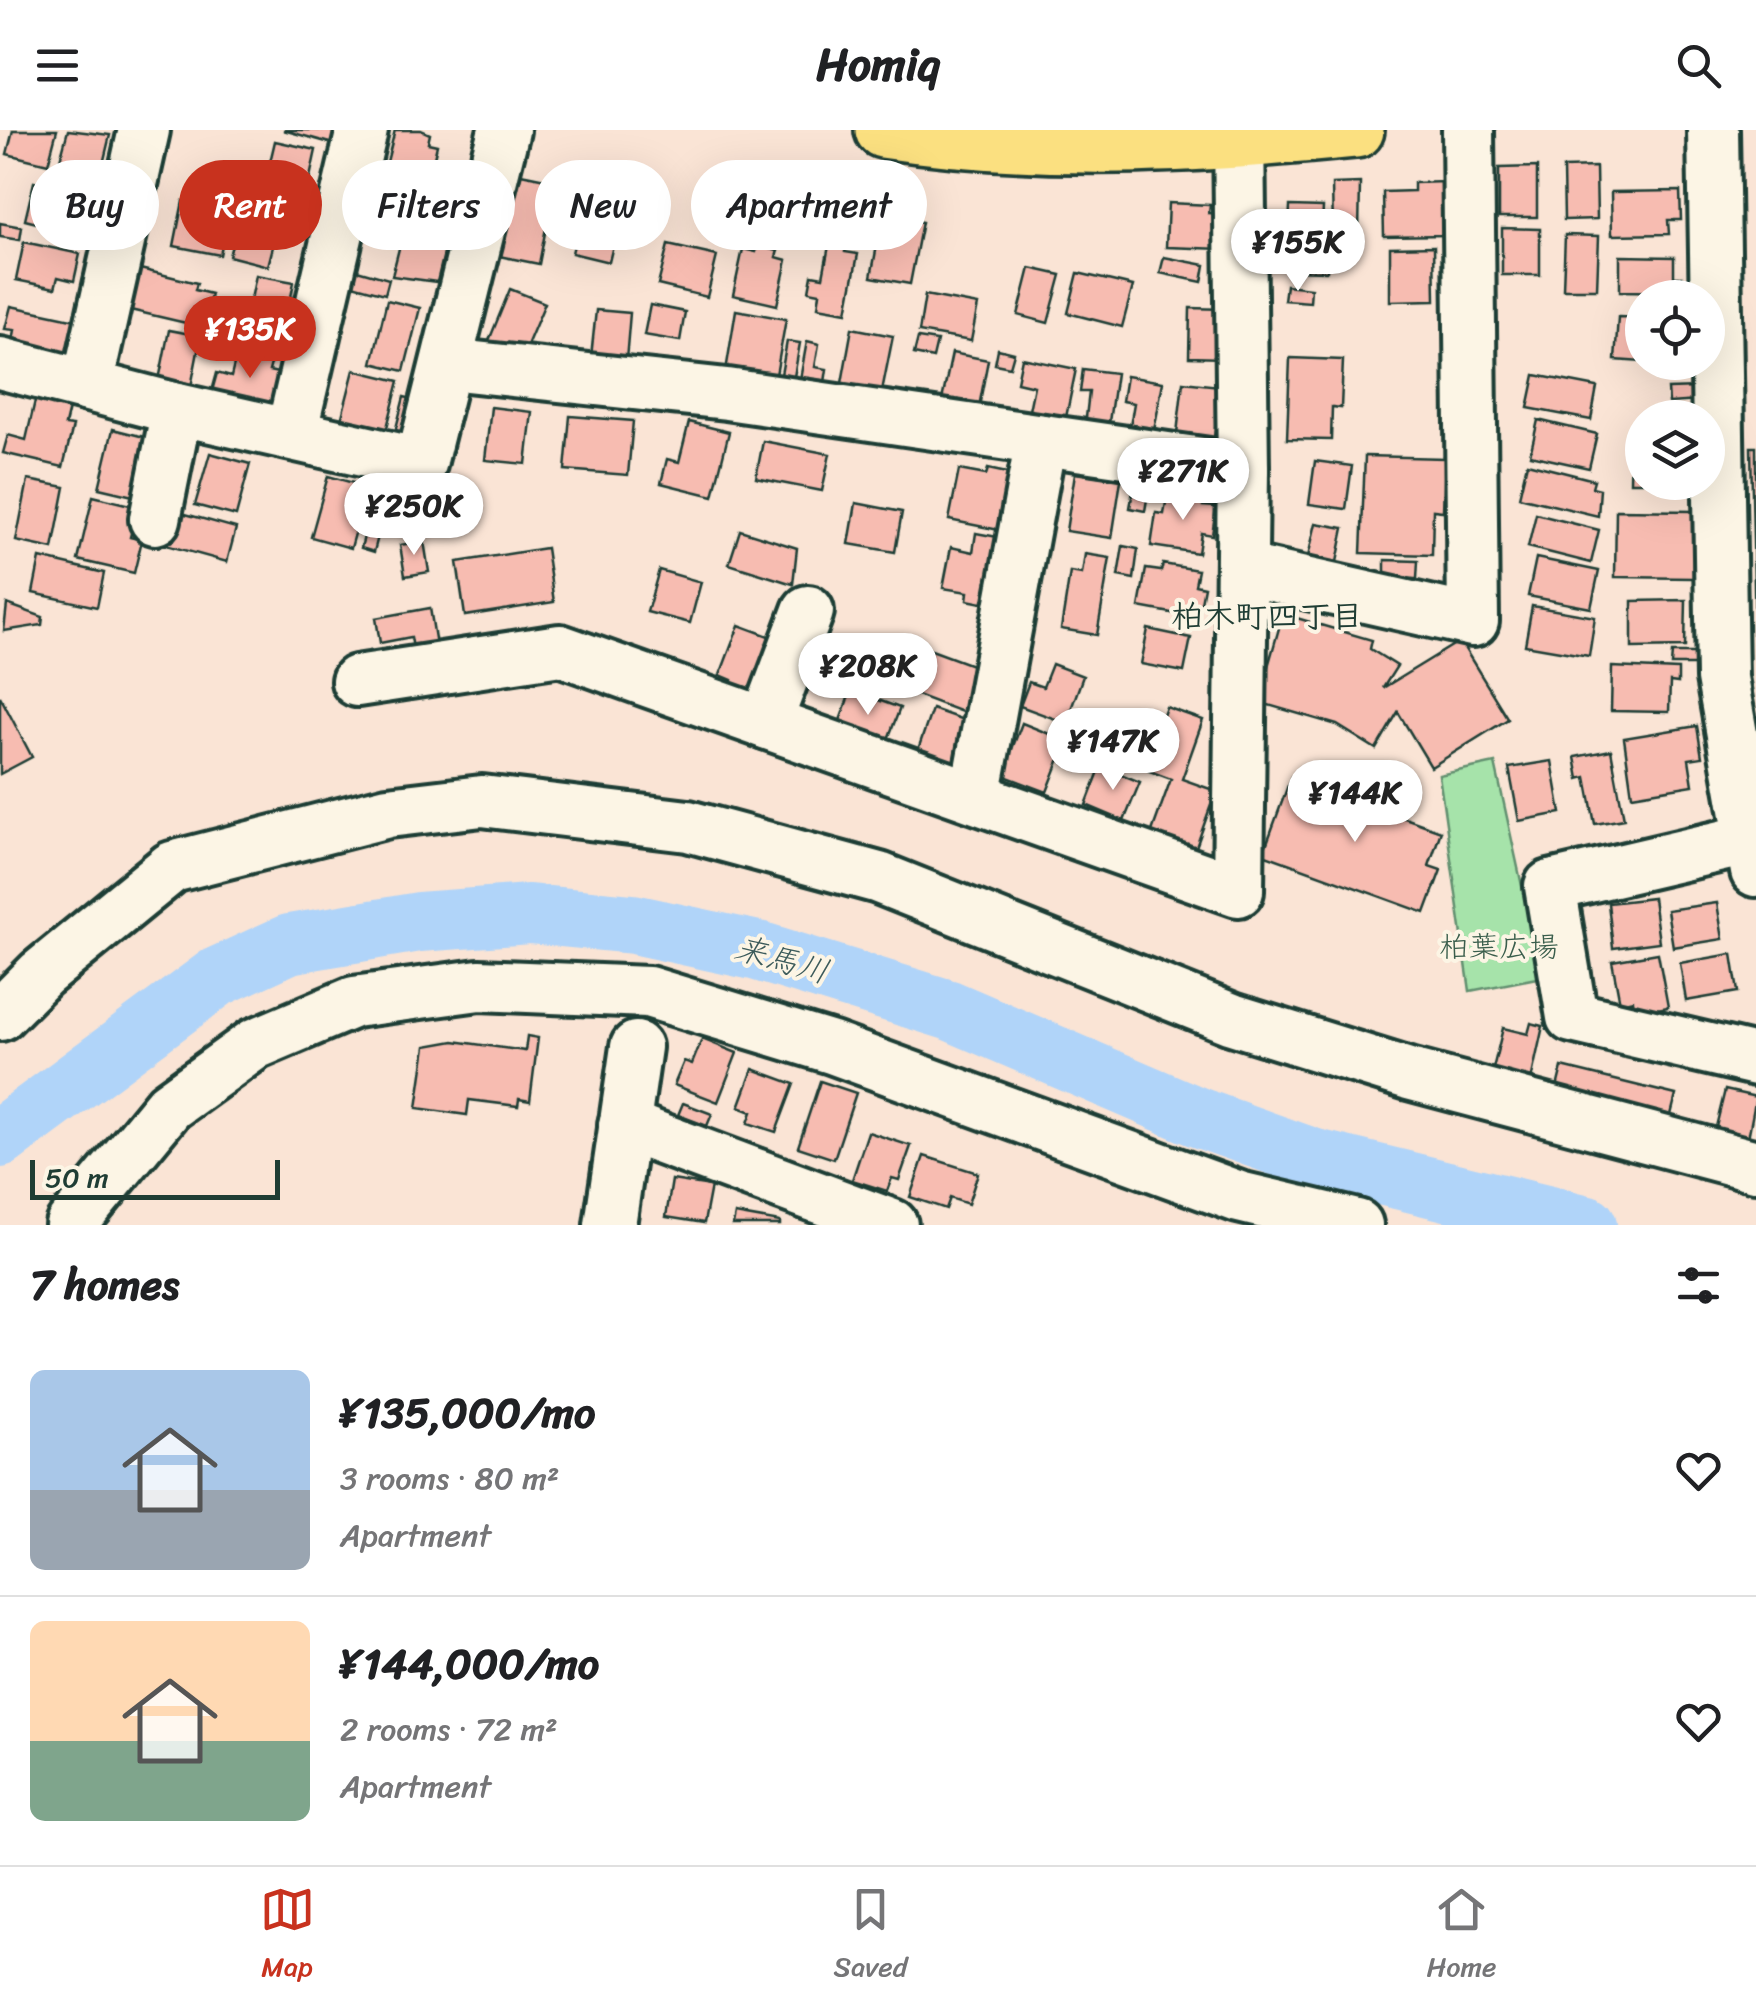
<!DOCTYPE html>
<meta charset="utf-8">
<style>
:root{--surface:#fff;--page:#f2f2f2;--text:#202124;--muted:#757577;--line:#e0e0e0;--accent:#c8321e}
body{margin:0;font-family:Sriracha,"Klee One",sans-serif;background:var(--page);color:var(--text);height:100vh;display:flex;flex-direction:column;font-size:38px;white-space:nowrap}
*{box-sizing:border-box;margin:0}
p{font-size:32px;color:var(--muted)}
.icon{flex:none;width:55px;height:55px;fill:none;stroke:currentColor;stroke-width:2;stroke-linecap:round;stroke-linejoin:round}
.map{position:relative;height:1095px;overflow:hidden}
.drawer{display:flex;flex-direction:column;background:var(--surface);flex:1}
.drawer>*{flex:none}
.banner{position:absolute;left:30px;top:30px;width:1000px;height:90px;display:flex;gap:20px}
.controls{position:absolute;left:1625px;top:150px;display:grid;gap:20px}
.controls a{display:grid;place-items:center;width:100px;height:100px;border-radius:50%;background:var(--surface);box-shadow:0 10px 40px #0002;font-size:50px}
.scale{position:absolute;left:30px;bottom:25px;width:250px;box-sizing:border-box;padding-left:10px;border:5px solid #1f3d34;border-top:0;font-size:28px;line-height:35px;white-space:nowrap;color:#1f3d34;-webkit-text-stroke:8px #fcf5e5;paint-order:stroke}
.price{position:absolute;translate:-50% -85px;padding:0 22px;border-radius:35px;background:#fff;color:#222;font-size:32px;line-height:65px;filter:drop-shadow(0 2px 5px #0008)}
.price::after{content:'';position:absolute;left:50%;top:60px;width:30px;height:22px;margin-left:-15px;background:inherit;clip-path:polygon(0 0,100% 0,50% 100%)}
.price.active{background:var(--accent);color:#fff}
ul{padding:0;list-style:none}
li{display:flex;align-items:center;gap:30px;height:250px;padding:0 30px}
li+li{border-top:2px solid var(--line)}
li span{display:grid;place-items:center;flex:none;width:280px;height:200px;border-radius:15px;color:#555}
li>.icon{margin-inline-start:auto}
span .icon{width:120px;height:120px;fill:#fffc;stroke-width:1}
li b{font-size:42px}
h2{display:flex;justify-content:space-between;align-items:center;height:120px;padding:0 30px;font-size:42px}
.chip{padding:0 35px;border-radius:45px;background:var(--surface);box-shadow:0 10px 40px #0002;font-size:35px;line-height:90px}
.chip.active{background:var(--accent);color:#fff}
header{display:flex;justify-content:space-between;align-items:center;height:130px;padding:0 30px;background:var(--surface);font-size:45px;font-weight:800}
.menu{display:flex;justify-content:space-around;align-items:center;height:140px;border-top:2px solid var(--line);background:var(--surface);font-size:28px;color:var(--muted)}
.menu a{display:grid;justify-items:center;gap:5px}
.menu .active{color:var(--accent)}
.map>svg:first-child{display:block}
.green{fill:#a6e3aa;stroke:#62906f;stroke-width:2.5}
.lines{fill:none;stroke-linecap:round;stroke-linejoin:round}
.river{stroke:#b0d4f9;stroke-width:60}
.building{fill:#f7bcb1;stroke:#1f3d34;stroke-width:2.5}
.minor-casing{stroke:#1f3d34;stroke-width:58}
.major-casing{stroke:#1f3d34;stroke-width:62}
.minor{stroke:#fcf5e5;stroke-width:50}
.major{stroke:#fbe080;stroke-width:55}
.labels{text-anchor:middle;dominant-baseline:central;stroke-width:8;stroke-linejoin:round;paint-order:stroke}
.park-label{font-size:30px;fill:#3a5e4c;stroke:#fcf5e5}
.neighbourhood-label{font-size:32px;font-weight:bold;fill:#1f3d34;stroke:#fcf5e5}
.water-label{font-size:32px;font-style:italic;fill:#3c5b5b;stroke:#fcf5e5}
</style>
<header><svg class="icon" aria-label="menu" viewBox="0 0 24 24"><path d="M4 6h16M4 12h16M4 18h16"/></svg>Homiq<svg class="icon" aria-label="search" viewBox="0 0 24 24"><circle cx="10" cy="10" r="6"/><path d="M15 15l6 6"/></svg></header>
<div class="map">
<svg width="1756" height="1095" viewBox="0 0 1756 1095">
<rect width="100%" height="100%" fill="#fae4d5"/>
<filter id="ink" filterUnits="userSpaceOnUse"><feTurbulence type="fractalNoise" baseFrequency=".01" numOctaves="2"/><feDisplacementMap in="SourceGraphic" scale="20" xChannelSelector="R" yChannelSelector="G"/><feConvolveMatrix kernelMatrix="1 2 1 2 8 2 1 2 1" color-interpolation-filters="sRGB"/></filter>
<g filter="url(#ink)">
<!-- green -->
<path class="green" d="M 1495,633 L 1542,847 L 1470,861 L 1439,645 Z"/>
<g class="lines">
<!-- river -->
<path class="river" d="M 0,1008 L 217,847 L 289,814 L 419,792 L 529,784 L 633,794 L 758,821 L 949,880 L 1200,988 L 1315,1029 L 1587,1095"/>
</g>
<!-- building -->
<g class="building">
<path d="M 13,0 L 57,0 L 48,34 L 7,24 Z"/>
<path d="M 68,0 L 110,5 L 98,55 L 56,45 Z"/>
<path d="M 283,0 L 348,0 L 344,17 Z"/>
<path d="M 395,0 L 421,0 L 430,4 L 428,13 L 437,15 L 428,54 L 384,44 Z"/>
<path d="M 275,11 L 316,20 L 303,80 L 261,70 Z"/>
<path d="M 1537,37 L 1537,87 L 1499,87 L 1499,38 Z"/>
<path d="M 1596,37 L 1597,89 L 1564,90 L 1563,38 Z"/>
<path d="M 516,43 L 555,51 L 539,134 L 499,126 Z"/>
<path d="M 602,51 L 627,57 L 609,132 L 572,123 L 587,60 L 599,63 Z"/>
<path d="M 34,52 L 97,67 L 88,106 L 25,90 Z"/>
<path d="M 1445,52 L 1447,105 L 1384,106 L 1383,62 L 1414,61 L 1414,53 Z"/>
<path d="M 1360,53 L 1359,102 L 1333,101 L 1332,54 Z"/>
<path d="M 1680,61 L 1681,90 L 1668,90 L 1669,104 L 1612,105 L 1611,62 Z"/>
<path d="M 183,71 L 229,80 L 220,125 L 174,116 Z"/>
<path d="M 1168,73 L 1210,75 L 1209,83 L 1225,84 L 1223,119 L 1166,117 Z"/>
<path d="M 1290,76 L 1323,77 L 1321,116 L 1328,117 L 1327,141 L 1287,140 Z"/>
<path d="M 409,79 L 445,88 L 442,101 L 449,103 L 437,152 L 392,146 Z"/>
<path d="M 240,84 L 279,93 L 268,136 L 229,126 Z"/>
<path d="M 883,84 L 922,92 L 910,154 L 871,147 Z"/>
<path d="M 0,93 L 22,97 L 20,110 L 0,107 Z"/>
<path d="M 1502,98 L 1540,99 L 1540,145 L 1502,145 Z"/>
<path d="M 831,105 L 847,108 L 845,122 L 858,124 L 847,182 L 818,177 L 820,163 L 809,161 L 812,145 L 823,147 Z"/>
<path d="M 1565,105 L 1599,106 L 1597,159 L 1563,159 Z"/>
<path d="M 24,112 L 80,124 L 74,151 L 58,147 L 55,158 L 16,150 Z"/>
<path d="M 668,115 L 717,126 L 707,167 L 658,155 Z"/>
<path d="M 757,116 L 778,121 L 776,127 L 787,130 L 777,175 L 733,165 L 743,119 L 756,122 Z"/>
<path d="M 1434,116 L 1435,170 L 1390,171 L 1390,117 Z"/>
<path d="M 1620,126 L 1674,127 L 1674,147 L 1682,147 L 1682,162 L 1620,161 Z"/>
<path d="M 1164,127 L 1205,135 L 1202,152 L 1160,143 Z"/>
<path d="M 136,138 L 197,153 L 195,160 L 211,164 L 203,197 L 126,179 Z"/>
<path d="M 350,138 L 389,149 L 385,164 L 345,153 Z"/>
<path d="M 1030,138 L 1061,145 L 1048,193 L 1018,185 Z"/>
<path d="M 1078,143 L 1133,156 L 1122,197 L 1068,183 Z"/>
<path d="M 256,145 L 294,152 L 284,202 L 246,194 Z"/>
<path d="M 1286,155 L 1311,158 L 1310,172 L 1284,170 Z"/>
<path d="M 510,159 L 545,173 L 522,227 L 488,213 Z"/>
<path d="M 925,165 L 978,175 L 971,211 L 919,202 Z"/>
<path d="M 387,170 L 420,178 L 404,241 L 372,233 Z"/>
<path d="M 650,175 L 685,182 L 680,211 L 644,205 Z"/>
<path d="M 11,176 L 76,190 L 67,233 L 11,221 L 15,200 L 5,199 Z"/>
<path d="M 1190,178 L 1224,179 L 1223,228 L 1189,227 Z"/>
<path d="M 596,180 L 630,183 L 626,230 L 591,227 Z"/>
<path d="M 736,180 L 786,189 L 774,256 L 725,247 Z"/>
<path d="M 1618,187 L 1642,188 L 1642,232 L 1615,230 Z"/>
<path d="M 852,198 L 893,206 L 880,271 L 840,264 Z"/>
<path d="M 169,200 L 201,206 L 191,257 L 159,250 Z"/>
<path d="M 918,208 L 937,211 L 933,228 L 914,224 Z"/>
<path d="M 787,211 L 800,213 L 792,258 L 779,256 Z"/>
<path d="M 807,211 L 819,214 L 815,237 L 827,239 L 824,259 L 799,255 Z"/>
<path d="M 239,214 L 274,223 L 269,241 L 287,245 L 278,279 L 209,272 L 217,243 L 231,247 Z"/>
<path d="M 998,219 L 1014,223 L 1010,237 L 995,234 Z"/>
<path d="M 952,223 L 988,230 L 978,282 L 941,275 Z"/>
<path d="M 1022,228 L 1076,239 L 1064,297 L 1027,290 L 1034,256 L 1017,252 Z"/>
<path d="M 1290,228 L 1343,230 L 1341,278 L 1332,277 L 1331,310 L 1287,309 Z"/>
<path d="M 1083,239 L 1116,243 L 1108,299 L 1085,296 L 1089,262 L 1080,262 Z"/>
<path d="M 354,240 L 399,251 L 383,313 L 338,302 Z"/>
<path d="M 1535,245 L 1597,257 L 1591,290 L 1528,278 Z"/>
<path d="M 1126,246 L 1163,252 L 1153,306 L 1129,302 L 1134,273 L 1122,271 Z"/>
<path d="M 1183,252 L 1220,256 L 1213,316 L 1176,312 Z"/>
<path d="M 1698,258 L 1699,271 L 1669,273 L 1668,259 Z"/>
<path d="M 37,262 L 71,270 L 65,295 L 73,296 L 63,337 L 3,323 L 8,305 L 26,310 Z"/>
<path d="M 404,267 L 422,271 L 411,314 L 393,310 Z"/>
<path d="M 491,277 L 532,282 L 526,334 L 485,330 Z"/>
<path d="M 1668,280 L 1697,282 L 1696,288 L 1667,288 Z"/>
<path d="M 570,286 L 633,291 L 628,345 L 565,340 Z"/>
<path d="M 1538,290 L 1597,304 L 1589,338 L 1530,325 Z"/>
<path d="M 689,292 L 729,302 L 713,366 L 661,353 L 667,329 L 679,332 Z"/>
<path d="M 113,299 L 148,308 L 133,366 L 99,358 Z"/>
<path d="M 763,311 L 830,324 L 822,361 L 756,348 Z"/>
<path d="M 1631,311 L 1642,311 L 1642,352 L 1630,352 Z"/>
<path d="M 1751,317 L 1756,317 L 1756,503 L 1755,503 Z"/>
<path d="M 210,323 L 250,334 L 236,386 L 195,375 Z"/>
<path d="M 1365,326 L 1445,328 L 1443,381 L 1433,380 L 1432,425 L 1361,423 Z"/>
<path d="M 1315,331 L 1352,336 L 1346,379 L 1309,374 Z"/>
<path d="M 1527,333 L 1594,350 L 1592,357 L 1600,359 L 1598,386 L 1519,367 Z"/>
<path d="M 988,339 L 1021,346 L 1009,402 L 949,390 L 959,340 L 986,345 Z"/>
<path d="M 1075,343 L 1121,350 L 1112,408 L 1066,401 Z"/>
<path d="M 328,346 L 368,357 L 351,418 L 311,407 Z"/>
<path d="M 1135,349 L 1150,352 L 1145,381 L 1130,378 Z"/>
<path d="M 28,350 L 65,357 L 53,419 L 16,411 Z"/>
<path d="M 466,353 L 467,393 L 420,394 L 420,354 Z"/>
<path d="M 1168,361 L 1205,367 L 1203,376 L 1216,377 L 1212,405 L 1201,403 L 1198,423 L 1151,416 L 1156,383 L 1164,384 Z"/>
<path d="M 375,364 L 388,367 L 374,422 L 361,418 Z"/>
<path d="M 93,366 L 138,377 L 130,407 L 142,410 L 134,443 L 78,430 Z"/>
<path d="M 856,373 L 902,382 L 895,422 L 849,414 Z"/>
<path d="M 171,380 L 236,398 L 227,432 L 162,414 Z"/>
<path d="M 1616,380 L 1693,381 L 1693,448 L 1615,447 Z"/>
<path d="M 1536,384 L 1599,400 L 1591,433 L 1528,417 Z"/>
<path d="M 1316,393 L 1344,398 L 1336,437 L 1307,431 Z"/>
<path d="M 740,400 L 797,418 L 793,454 L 729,434 Z"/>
<path d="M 976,403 L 1003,408 L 997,476 L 967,470 L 968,462 L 943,458 L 951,417 L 973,422 Z"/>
<path d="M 424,411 L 429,442 L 405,446 L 400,415 Z"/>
<path d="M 1123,416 L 1138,419 L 1134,449 L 1118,446 Z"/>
<path d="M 546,418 L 554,472 L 465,486 L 457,432 Z"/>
<path d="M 1085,424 L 1110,428 L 1097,505 L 1061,499 L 1070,442 L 1082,444 Z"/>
<path d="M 40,428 L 104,443 L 97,477 L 33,463 Z"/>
<path d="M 1536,428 L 1599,441 L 1591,478 L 1528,466 Z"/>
<path d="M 1385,430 L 1418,431 L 1417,449 L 1385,449 Z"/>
<path d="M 1163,434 L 1198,440 L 1195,455 L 1204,457 L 1198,488 L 1139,477 L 1146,439 L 1161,441 Z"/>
<path d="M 659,440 L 701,452 L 690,493 L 647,482 Z"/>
<path d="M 1686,470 L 1685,517 L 1632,518 L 1632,471 Z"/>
<path d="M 7,474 L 43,487 L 42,495 L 4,501 Z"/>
<path d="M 1532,476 L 1595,487 L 1589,526 L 1525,515 Z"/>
<path d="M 430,478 L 437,521 L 414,524 L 411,507 L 380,513 L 376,488 Z"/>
<path d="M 1283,484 L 1372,510 L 1370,519 L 1397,536 L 1383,558 L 1460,511 L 1508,589 L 1431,637 L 1398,582 L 1376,619 L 1337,595 L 1258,572 Z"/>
<path d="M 739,495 L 782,511 L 760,572 L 729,561 L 732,550 L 720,545 Z"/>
<path d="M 1148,499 L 1191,508 L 1184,542 L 1141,534 Z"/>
<path d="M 926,518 L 983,539 L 967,584 L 909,562 Z"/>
<path d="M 1672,523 L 1697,523 L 1697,535 L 1671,535 Z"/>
<path d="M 1052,534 L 1083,546 L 1066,593 L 1020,576 L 1029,552 L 1043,557 Z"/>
<path d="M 1612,537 L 1678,540 L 1678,553 L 1670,552 L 1669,582 L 1611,581 Z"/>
<path d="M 851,560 L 900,578 L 885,617 L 837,599 Z"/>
<path d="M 0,566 L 32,627 L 0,644 Z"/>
<path d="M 1166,577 L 1203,590 L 1182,649 L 1216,661 L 1194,723 L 1150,707 L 1171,649 L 1144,639 Z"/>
<path d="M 932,579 L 975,594 L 957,647 L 914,631 Z"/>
<path d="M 1022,593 L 1067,611 L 1047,662 L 1002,645 Z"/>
<path d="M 1697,596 L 1702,627 L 1689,629 L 1693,655 L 1632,665 L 1624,608 Z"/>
<path d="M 1611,620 L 1624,689 L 1595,694 L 1586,647 L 1579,649 L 1575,627 Z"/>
<path d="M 1552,631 L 1561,683 L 1519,691 L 1509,638 Z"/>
<path d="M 1101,636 L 1140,652 L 1124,691 L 1086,675 Z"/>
<path d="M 1291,647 L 1441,701 L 1429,736 L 1441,740 L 1425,783 L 1263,724 Z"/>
<path d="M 1653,768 L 1659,812 L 1613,818 L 1608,773 Z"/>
<path d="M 1717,773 L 1723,809 L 1673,817 L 1667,780 Z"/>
<path d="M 1658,823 L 1668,877 L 1635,883 L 1633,870 L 1620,873 L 1612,831 Z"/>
<path d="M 1732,824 L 1738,862 L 1686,871 L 1680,833 Z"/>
<path d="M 1531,893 L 1543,896 L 1530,955 L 1491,947 L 1503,898 L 1528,904 Z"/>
<path d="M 527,906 L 538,908 L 530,971 L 519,969 L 518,976 L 469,970 L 467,985 L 417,978 L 426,916 L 454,911 L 525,921 Z"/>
<path d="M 702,909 L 737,923 L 718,972 L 674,955 L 684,931 L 692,934 Z"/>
<path d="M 1562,937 L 1676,965 L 1667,1001 L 1553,974 Z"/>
<path d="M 753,939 L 794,954 L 776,1002 L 748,993 L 752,982 L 739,977 Z"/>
<path d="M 820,951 L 856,963 L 834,1029 L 798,1017 Z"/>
<path d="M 1725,960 L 1756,967 L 1748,1008 L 1715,1001 Z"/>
<path d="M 683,973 L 712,984 L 707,996 L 678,985 Z"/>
<path d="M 868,1002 L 911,1016 L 899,1050 L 892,1048 L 887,1061 L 852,1050 Z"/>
<path d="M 924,1026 L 978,1043 L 968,1074 L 950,1068 L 946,1079 L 910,1067 Z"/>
<path d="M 672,1050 L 711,1056 L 704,1093 L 666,1087 Z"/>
<path d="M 735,1084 L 780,1092 L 780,1095 L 733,1095 Z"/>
</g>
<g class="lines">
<!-- minor casing -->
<g class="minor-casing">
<g id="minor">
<path d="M 1713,0 L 1722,548 L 1756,741"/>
<path d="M 0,233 L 177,279 L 421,334 L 504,0"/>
<path d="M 448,234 L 727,264 L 1243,339"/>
<path d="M 87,255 L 144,0"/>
<path d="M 291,304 L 362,0"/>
<path d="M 155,389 L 177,279"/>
<path d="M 1242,439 L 1473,491 L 1468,0"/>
<path d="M 357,551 L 560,520 L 1238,761 L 1243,339 L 1239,0"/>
<path d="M 766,593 L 808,481"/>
<path d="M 975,667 L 1041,310"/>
<path d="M 1756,708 L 1550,756 L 1572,887 L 1756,930"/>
<path d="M 0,885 L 41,844 L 172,737 L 388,682 L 482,671 L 688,696 L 879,748 L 1232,889 L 1409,944 L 1756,1036"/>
<path d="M 624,995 L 892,1095"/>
<path d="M 71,1095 L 169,976 L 255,914 L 354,872 L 479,855 L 648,862 L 832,918 L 1239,1067 L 1357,1095"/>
<path d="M 610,1095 L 636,917"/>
</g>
</g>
<!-- major casing -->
<g class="major-casing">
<path id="major" d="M 883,0 C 1040,24 1198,16 1356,0"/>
</g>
<!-- minor -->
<use href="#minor" class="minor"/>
<!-- major -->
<use href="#major" class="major"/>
</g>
</g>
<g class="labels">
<!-- park labels -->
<g class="park-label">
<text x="1499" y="817">柏葉広場</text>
</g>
<!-- neighbourhood labels -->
<g class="neighbourhood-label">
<text x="1267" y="486">柏木町四丁目</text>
</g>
<!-- water labels -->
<g class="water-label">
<text transform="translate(782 830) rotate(16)">来馬川</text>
</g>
</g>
</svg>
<div class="controls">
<a><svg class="icon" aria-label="locate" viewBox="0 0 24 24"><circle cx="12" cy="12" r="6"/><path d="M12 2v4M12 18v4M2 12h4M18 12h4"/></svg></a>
<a><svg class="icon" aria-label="layers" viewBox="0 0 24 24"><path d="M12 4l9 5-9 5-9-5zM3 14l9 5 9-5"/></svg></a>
</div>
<div class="scale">50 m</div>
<b class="price" style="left:1298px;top:164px">¥155K</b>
<b class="price active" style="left:250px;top:251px">¥135K</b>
<b class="price" style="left:1183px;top:393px">¥271K</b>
<b class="price" style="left:414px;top:428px">¥250K</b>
<b class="price" style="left:868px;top:588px">¥208K</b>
<b class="price" style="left:1113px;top:663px">¥147K</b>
<b class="price" style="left:1355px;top:715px">¥144K</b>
<div class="banner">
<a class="chip">Buy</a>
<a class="chip active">Rent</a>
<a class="chip">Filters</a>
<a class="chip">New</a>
<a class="chip">Apartment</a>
</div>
</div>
<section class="drawer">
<h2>7 homes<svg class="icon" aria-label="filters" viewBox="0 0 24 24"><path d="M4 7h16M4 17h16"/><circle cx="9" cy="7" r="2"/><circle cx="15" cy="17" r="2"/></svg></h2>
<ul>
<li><span style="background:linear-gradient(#a9c7e8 60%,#9aa5b1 0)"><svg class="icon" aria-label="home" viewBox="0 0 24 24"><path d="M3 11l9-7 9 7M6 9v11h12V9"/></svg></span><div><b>¥135,000/mo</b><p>3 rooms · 80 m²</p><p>Apartment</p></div><svg class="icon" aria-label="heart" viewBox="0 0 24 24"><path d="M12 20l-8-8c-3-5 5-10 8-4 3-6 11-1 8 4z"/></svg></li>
<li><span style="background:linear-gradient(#ffd9b3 60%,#7fa58c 0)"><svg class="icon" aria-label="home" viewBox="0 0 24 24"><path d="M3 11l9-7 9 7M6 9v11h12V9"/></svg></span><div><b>¥144,000/mo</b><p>2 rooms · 72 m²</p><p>Apartment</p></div><svg class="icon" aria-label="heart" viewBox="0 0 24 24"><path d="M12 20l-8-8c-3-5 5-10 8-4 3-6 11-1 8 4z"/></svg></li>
</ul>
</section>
<nav class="menu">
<a class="active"><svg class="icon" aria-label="map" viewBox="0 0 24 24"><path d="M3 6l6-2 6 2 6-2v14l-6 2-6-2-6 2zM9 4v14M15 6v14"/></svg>Map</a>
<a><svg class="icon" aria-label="saved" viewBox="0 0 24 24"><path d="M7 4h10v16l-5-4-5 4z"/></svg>Saved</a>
<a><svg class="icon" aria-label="home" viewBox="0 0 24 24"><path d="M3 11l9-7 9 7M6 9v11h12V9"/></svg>Home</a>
</nav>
